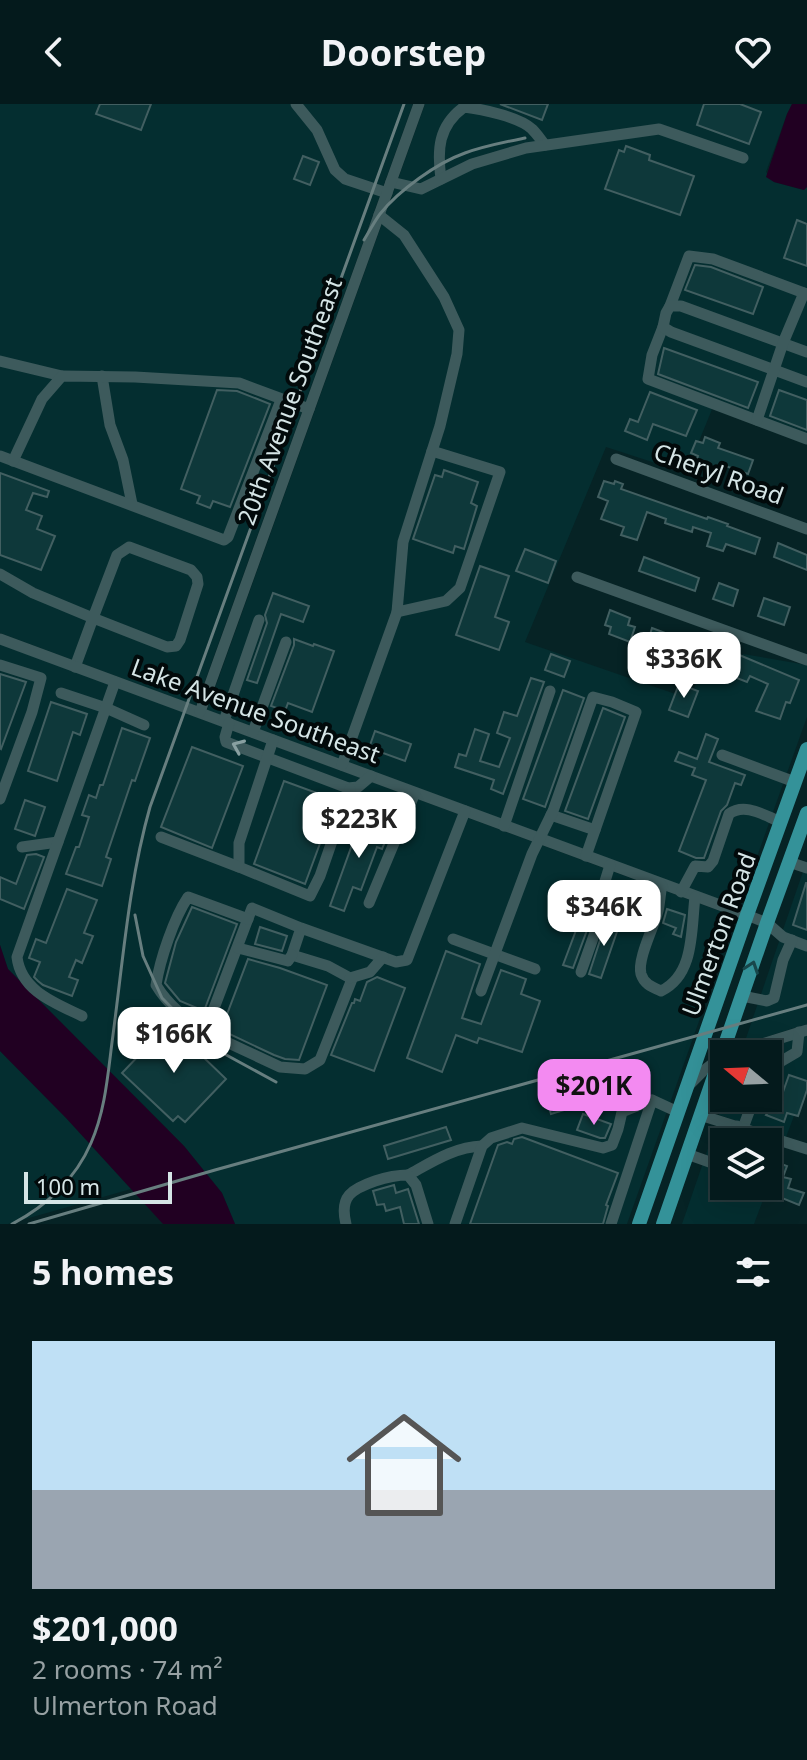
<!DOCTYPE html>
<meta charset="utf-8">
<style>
:root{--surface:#041a1c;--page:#0d2325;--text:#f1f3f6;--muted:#97a1a3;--line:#25383b;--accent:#f38af1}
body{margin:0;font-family:"Noto Sans",sans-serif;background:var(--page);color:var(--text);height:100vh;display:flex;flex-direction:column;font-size:30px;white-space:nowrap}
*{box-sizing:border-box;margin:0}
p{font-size:26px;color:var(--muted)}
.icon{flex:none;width:44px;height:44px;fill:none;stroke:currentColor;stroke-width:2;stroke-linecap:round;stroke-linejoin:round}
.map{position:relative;height:1120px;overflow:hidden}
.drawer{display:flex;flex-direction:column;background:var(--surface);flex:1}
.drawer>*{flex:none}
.needle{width:52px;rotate:289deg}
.controls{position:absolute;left:710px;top:936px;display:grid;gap:16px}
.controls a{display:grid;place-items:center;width:72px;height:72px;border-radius:0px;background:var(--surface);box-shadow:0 8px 32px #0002,0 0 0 2px var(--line);font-size:40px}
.scale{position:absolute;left:24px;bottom:20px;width:148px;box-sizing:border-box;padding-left:8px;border:4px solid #d5e5e6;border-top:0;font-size:22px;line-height:28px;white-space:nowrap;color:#d5e5e6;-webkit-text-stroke:6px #020a0b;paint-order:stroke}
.price{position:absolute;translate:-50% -68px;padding:0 18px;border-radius:16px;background:#fff;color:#222;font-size:26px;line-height:52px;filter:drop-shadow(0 2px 4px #0008)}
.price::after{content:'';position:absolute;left:50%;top:48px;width:24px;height:18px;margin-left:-12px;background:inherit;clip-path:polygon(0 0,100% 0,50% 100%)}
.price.selected{background:var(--accent);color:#111}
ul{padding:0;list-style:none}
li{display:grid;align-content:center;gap:16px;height:424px;padding:0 32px}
li span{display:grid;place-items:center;height:248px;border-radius:0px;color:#555}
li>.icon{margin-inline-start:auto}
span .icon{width:144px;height:144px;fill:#fffc;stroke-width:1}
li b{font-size:34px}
h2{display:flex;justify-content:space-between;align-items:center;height:96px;padding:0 32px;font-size:34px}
header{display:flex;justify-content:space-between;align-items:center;height:104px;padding:0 32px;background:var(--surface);font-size:36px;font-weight:700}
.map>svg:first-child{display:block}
.built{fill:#042e30;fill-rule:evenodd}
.water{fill:#210022}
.building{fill:#0e383a;stroke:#425f61;stroke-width:2}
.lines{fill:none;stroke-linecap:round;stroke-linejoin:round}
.minor{stroke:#3d5a5c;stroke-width:11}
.major{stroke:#349299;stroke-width:14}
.rail{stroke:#677e7f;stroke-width:3}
.oneway{stroke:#89a0a1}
.oneway2{stroke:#18474b}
.labels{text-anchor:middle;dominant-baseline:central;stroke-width:8;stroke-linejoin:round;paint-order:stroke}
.street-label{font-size:24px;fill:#d5e5e6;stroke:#020a0b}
</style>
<header><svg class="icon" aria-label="back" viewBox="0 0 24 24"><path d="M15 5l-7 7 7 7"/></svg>Doorstep<svg class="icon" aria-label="heart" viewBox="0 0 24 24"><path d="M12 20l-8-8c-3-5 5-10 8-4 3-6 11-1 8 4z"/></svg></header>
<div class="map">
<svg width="807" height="1120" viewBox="0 0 807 1120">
<rect width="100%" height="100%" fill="#062325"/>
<!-- built -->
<g class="built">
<path d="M 0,0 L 413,0 L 196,602 L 0,529 Z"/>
<path d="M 425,0 L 792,0 L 787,10 L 766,68 L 774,78 L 804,86 L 807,83 L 807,330 L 715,298 L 686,369 L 606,343 L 525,538 L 690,595 L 703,560 L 732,566 L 743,550 L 807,561 L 807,613 L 739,803 L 207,606 Z"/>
<path d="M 0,540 L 736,813 L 627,1120 L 235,1120 L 222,1089 L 184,1042 L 8,865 L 0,841 Z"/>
<path d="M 807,756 L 807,920 L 744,940 L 786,817 Z"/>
<path d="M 807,931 L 807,978 L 786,1033 L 719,1011 L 725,994 L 768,994 L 768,950 L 747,950 Z"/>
<path d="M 0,947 L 67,1015 L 131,1085 L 8,1120 L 0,1120 Z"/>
<path d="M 716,1021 L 783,1043 L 754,1120 L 682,1120 ZM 724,1038 L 768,1038 L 768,1082 L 724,1082 Z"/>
</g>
<!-- water -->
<g class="water">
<path d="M 792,0 L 807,0 L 807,83 L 804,86 L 774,78 L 766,73 L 787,10 Z"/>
<path d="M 0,841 L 8,865 L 184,1042 L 222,1089 L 235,1120 L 163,1120 L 67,1015 L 0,947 Z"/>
</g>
<!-- building -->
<g class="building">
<path d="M 100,0 L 151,0 L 141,26 L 96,10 Z"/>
<path d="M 500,0 L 548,0 L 542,16 Z"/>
<path d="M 704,0 L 740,0 L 761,8 L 749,40 L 697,21 Z"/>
<path d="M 626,42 L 650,51 L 649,56 L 694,72 L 680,111 L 605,85 L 619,46 L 624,48 Z"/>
<path d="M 303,52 L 319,58 L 310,81 L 294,75 Z"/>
<path d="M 797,116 L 807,120 L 807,162 L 784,154 Z"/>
<path d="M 695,161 L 711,163 L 763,183 L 753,210 L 685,186 Z"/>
<path d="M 664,244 L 758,278 L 748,304 L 658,270 Z"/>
<path d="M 217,286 L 237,287 L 270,300 L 230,403 L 213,397 L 210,404 L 197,399 L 200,392 L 181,385 Z"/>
<path d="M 779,286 L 807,296 L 807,326 L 770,312 Z"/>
<path d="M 650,288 L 697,306 L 686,332 L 653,320 L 647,336 L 625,327 L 630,315 L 638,318 Z"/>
<path d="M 705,333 L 720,339 L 718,344 L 753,356 L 748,370 L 720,360 L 717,366 L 696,358 L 698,352 L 691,349 L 696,337 L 703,339 Z"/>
<path d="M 444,366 L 478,378 L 471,399 L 477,402 L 464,445 L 455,442 L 453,449 L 413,435 L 435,371 L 442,373 Z"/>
<path d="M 0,369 L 49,387 L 47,393 L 33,389 L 26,406 L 42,412 L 37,425 L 55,432 L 41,466 L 0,451 Z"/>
<path d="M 604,377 L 614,380 L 615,377 L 623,380 L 621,385 L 707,415 L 708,413 L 728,420 L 727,422 L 760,434 L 755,450 L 726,440 L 723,447 L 707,442 L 711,429 L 693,423 L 692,428 L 665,419 L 666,415 L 647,408 L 637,436 L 621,431 L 624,423 L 601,415 L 608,397 L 598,393 Z"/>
<path d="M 778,439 L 807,451 L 807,466 L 774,453 Z"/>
<path d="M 525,445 L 556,457 L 548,479 L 516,467 Z"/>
<path d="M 644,453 L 699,474 L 695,487 L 639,467 Z"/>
<path d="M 480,462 L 509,472 L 495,513 L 509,518 L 499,546 L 456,531 Z"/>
<path d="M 719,479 L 738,486 L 733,502 L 713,495 Z"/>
<path d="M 273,489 L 309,502 L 303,518 L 281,510 L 257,579 L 247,576 L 267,519 L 265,511 Z"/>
<path d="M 764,494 L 790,503 L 784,521 L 758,512 Z"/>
<path d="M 610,506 L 630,514 L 628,521 L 635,523 L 630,538 L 609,530 L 611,523 L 605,521 Z"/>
<path d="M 652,524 L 676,533 L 672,546 L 648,537 Z"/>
<path d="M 294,535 L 313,542 L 314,540 L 334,547 L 312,608 L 288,599 L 285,607 L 271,602 L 294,541 Z"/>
<path d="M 694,537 L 720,547 L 714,561 L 688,552 Z"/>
<path d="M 551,550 L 570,557 L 564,573 L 545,566 Z"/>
<path d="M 737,550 L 799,576 L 790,599 L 786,598 L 780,615 L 756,607 L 768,580 L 750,572 L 747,578 L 729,571 Z"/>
<path d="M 0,570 L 26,578 L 1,645 L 0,644 Z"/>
<path d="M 531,574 L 544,578 L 503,690 L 491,685 L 494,676 L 455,663 L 459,650 L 466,652 L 475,625 L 489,630 L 480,657 L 499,663 L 510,634 L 497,629 L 504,608 L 517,612 Z"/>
<path d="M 679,580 L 698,587 L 688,613 L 669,606 Z"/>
<path d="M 563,586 L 584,594 L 545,703 L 523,695 Z"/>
<path d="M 51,598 L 87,610 L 80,631 L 73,628 L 57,677 L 28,667 Z"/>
<path d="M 603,604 L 625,613 L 588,715 L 565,707 Z"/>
<path d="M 122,624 L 150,634 L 135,677 L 132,676 L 106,753 L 111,755 L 102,782 L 66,770 L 76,743 L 79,743 L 89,713 L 82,711 L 89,691 L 96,694 L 100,681 L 103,681 Z"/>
<path d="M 375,627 L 411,640 L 405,657 L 369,644 Z"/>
<path d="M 706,630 L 718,635 L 709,658 L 745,671 L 741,681 L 735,679 L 727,701 L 721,707 L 704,754 L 696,754 L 679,747 L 706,676 L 692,671 L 695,664 L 675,657 L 679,648 L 697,655 Z"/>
<path d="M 192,643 L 243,662 L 212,744 L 161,723 Z"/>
<path d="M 284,677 L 336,696 L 305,780 L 254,760 Z"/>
<path d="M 25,696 L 45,703 L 35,732 L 15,725 Z"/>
<path d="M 362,713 L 391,724 L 382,745 L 377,743 L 361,786 L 353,783 L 344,807 L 330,802 Z"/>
<path d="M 36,750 L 44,753 L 24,805 L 0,795 L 0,773 L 16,780 L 27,751 Z"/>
<path d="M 806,779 L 807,779 L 807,826 L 793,821 Z"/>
<path d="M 67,785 L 97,796 L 84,829 L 93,832 L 82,859 L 76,856 L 69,873 L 78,876 L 72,892 L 43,881 L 38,877 L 34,873 L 40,858 L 29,854 L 36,835 L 46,839 Z"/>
<path d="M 192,803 L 237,820 L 204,907 L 180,897 L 165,879 L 176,838 Z"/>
<path d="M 584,805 L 591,808 L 590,818 L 573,864 L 563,861 Z"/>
<path d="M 667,805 L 685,811 L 681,833 L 673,830 L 676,824 L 663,819 Z"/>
<path d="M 607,815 L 620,819 L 601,874 L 589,870 Z"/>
<path d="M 260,823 L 287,832 L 282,847 L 255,840 Z"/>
<path d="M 446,847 L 480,860 L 462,914 L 481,920 L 501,866 L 526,875 L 521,890 L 540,897 L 522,948 L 479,934 L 477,939 L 456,931 L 442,968 L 407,954 Z"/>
<path d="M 248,855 L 280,864 L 327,881 L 299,956 L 285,955 L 274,951 L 221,926 Z"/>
<path d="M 377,873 L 405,884 L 374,967 L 331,951 L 352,899 L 354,899 L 355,895 L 360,897 L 367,878 Z"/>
<path d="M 169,920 L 226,975 L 185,1018 L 178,1012 L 173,1017 L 122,969 Z"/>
<path d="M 789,971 L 807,977 L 807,986 L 798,1012 L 787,1009 L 784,1018 L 766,1011 L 772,1003 L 777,1005 Z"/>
<path d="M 609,978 L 613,991 L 551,1010 L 547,997 Z"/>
<path d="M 583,1010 L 611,1020 L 605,1034 L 600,1034 L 577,1026 Z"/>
<path d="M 446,1023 L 451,1036 L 388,1055 L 384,1042 Z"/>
<path d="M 522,1033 L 618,1069 L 606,1101 L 608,1102 L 603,1120 L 470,1120 L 498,1041 L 507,1038 L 512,1040 L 514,1035 Z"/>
<path d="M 768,1055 L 787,1062 L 783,1073 L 791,1075 L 788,1084 L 804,1089 L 799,1101 L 777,1092 L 780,1083 L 768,1078 Z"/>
<path d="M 394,1081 L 396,1089 L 408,1085 L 419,1120 L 404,1120 L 400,1103 L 386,1107 L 384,1100 L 377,1101 L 373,1087 Z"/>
</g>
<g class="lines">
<!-- minor -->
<g class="minor">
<path d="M 296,0 L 317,26 L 335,66 L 345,75 L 387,89"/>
<path d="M 441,75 C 437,46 438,22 464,3 C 482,5 519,13 532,25 C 537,30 541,36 545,41"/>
<path d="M 391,78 L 421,85 L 472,60 L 526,44 L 659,25 L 743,54"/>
<path d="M 670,202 L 689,152 L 713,155 L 807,190"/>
<path d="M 663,223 L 652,251 L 648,275 L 807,335"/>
<path d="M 807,248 L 681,202 L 670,202 L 666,209 L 663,223 L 671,228 L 807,278"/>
<path d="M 0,257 L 62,272"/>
<path d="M 102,272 L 110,321 L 123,356 L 132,400"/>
<path d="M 757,316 L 783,239 L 804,189"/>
<path d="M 0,352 L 224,436 L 228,433 L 281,296"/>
<path d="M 616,355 L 807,425"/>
<path d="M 13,357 L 42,295 L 62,272 L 135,273 L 239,279 L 309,305"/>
<path d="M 0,470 L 33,489 L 93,514 L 117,451 L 129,443 L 191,466 L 197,473 L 198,480 L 180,536 L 176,542 L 167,543 L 93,514 L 75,563"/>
<path d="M 577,473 L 807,556"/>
<path d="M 397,508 L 446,497 L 460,484 L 500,368 L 432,347"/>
<path d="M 0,535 L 747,811 L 767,819 L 783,833 L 807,842"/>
<path d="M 0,561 L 41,574 L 32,608 L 0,695"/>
<path d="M 61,589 L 106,604 L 144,621"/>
<path d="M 200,608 L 419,0"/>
<path d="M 224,617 L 259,516"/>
<path d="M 229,619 L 225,633 L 226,638 L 348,684 L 358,683 L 371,672"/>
<path d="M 253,628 L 286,538"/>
<path d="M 273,636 L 239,739 L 239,763 L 310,792 L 320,772 L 350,685"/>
<path d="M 722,651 L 795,678"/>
<path d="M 342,661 L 397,508 L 403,438 L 440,322 L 457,250 L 459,226 L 444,193 L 404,131 L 379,111"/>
<path d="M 551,711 L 595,726"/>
<path d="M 504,722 L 550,587"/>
<path d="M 161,733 L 239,763"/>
<path d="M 22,743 L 58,738"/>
<path d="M 789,758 L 807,764"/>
<path d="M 662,781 C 660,790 660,798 658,807 C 654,823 637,855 641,870 C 644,880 652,883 661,887 C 695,871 691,825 695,793"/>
<path d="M 681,788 L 695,762 L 708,763 L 713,757 L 729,710 C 745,698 765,712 781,718"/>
<path d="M 369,799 L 415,689"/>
<path d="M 301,824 L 292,851 L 328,862 L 352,875 L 320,956 L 305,965 L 280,963 L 205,928 L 252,804 L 301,824 L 396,858 L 407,856 L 465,707"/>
<path d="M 453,835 L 535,865"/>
<path d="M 238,844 L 288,857 L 292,851"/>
<path d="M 581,868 L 598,820 L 602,787 L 610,761"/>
<path d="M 350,874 L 370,868 L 383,853"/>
<path d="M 481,887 L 532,750 L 553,707 L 593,593 L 612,598 L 636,608 L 586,752"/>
<path d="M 742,892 L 767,897 L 774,894 L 783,856 L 792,836"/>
<path d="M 82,912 C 55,899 21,887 17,853 L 115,578"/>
<path d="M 205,928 C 186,915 168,901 156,881 C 160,855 174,814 188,793 L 248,815"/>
<path d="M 730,950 L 807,926"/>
<path d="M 688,982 L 703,967 L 720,954"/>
<path d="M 768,987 L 780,958 L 797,948 L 799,928"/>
<path d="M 739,994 L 750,1005 L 743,1024"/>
<path d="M 750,1005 L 756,1004 L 764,1000 L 766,994"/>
<path d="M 700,1011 L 807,1045"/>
<path d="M 732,1038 L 737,1022"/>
<path d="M 687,1050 L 718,1061 L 724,1056"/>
<path d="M 408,1071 C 432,1058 454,1043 482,1042"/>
<path d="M 346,1120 C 339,1092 352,1085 375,1077 C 387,1073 396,1071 408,1071 L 416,1081 L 428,1120"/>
<path d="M 455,1120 L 482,1042 L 491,1034 L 522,1024 L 603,1044 L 612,1041 L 618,1025 L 622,1008 L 652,996"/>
<path d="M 611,1120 L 652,996 L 678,1008"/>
</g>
<!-- major -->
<g class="major">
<path d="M 639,1120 L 747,811 L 807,645"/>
<path d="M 663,1120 L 767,819 L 807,709"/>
</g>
<!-- rail -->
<g class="rail">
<path d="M 364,136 C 369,128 374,118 380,110 C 399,86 437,59 465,49 C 484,42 505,38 525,34"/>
<path d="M 135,811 L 143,852 L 162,894 L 208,941 L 276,978"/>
<path d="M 12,1120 C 47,1102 76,1074 91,1039 C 106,1005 108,967 113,931 C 123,856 129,777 150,703 L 404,0"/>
<path d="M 29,1120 L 215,1066 L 807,901"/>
</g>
</g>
<!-- one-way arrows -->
<defs><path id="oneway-chevron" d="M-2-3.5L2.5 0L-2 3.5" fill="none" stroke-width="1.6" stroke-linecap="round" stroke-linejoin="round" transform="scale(2)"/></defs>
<use class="oneway" href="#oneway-chevron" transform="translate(238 642) rotate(-157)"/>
<use class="oneway2" href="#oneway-chevron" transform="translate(752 863) rotate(-71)"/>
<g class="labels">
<!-- street labels -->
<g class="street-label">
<text transform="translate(289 297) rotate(-70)">20th Avenue Southeast</text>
<text transform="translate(719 369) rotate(20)">Cheryl Road</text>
<text transform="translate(256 606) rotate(20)">Lake Avenue Southeast</text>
<text transform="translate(718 830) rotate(-70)">Ulmerton Road</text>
</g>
</g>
</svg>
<div class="controls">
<a><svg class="needle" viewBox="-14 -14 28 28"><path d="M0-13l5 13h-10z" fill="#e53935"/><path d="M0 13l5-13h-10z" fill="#97a1a3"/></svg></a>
<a><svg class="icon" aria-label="layers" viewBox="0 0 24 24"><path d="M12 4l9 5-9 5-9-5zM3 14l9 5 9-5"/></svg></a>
</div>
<div class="scale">100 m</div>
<b class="price" style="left:684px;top:596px">$336K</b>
<b class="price" style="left:359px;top:756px">$223K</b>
<b class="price" style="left:604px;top:844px">$346K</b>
<b class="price" style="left:174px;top:971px">$166K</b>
<b class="price selected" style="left:594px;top:1023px">$201K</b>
</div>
<section class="drawer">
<h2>5 homes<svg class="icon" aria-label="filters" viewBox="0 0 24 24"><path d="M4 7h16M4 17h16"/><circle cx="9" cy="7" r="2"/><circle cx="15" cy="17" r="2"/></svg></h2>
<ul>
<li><span style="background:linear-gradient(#bfe0f5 60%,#9aa5b1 0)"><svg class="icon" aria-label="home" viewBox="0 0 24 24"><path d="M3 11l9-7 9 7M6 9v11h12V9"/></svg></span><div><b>$201,000</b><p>2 rooms · 74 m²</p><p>Ulmerton Road</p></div></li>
</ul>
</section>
